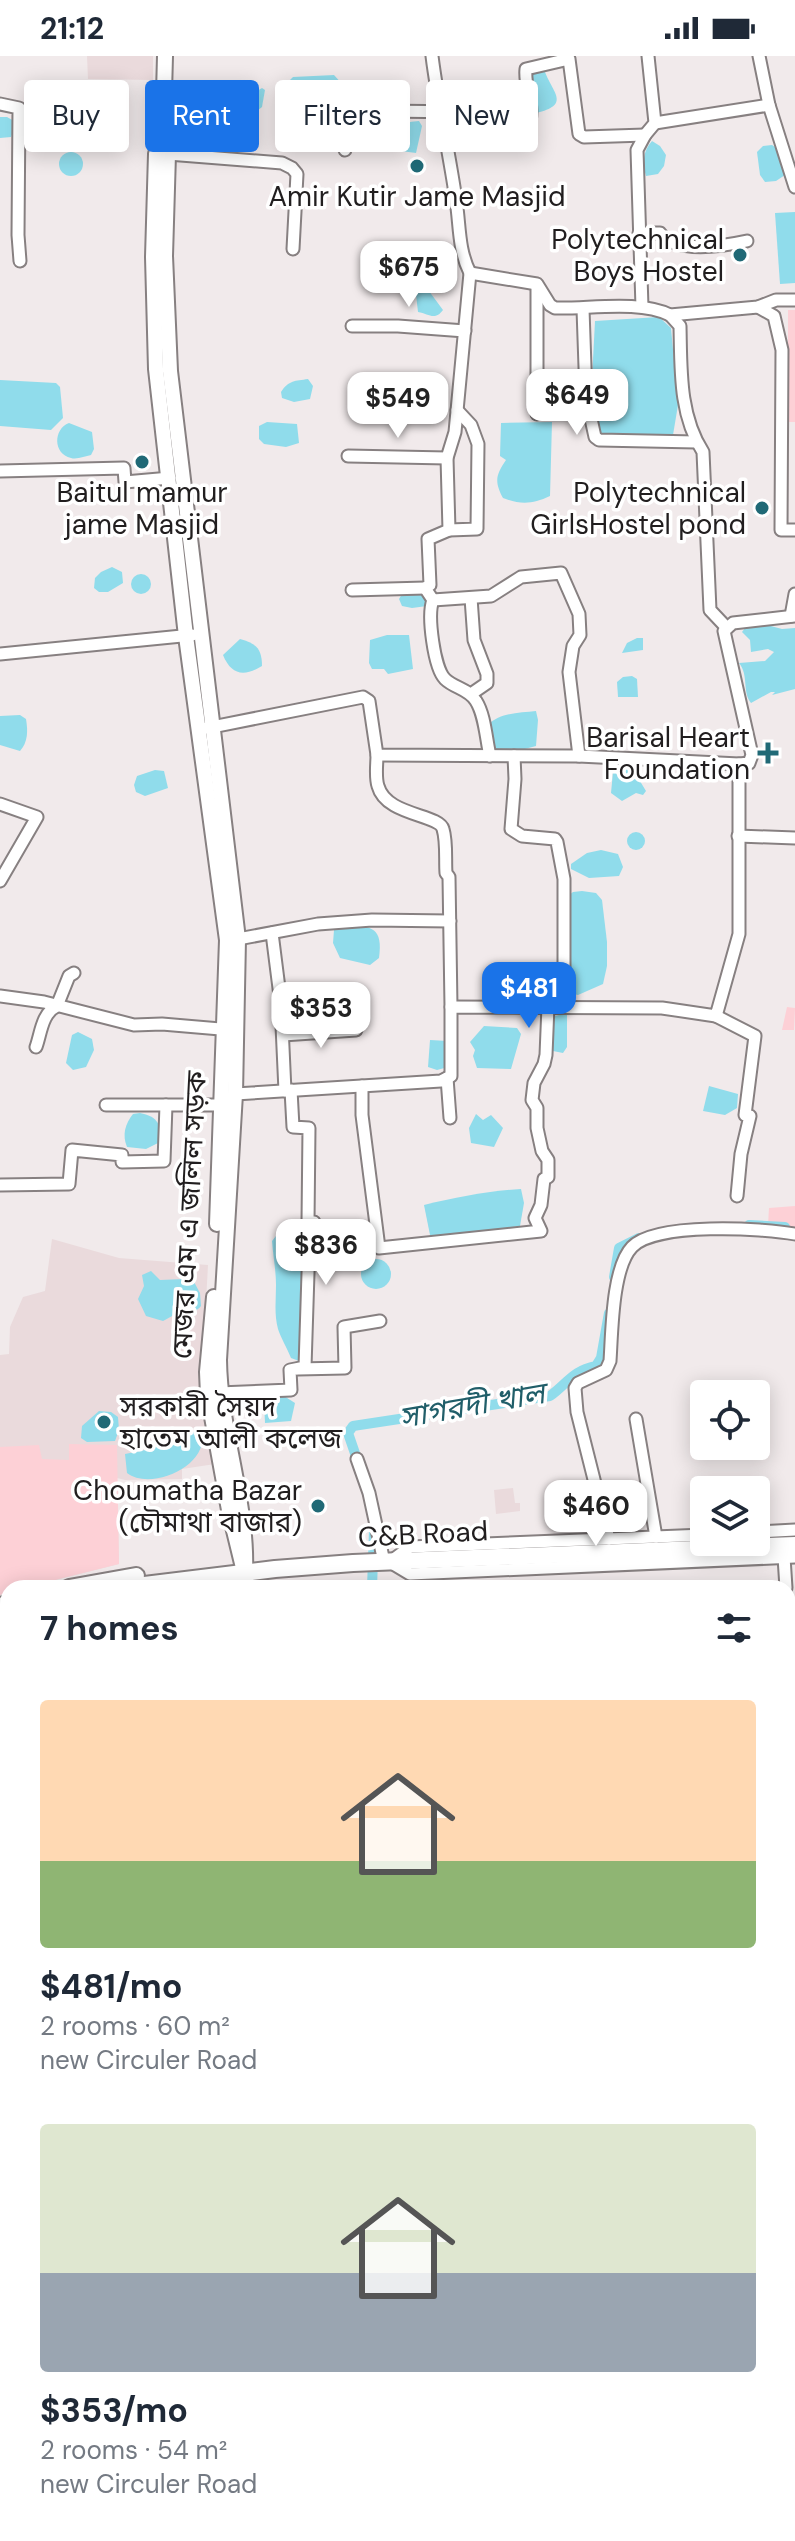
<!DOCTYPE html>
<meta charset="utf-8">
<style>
:root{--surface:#fff;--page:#f2f2f3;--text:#1f2937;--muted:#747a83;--accent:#1a73e8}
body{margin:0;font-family:"DM Sans","Noto Sans Bengali",sans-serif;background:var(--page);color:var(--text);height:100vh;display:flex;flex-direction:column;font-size:30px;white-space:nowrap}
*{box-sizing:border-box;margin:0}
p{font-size:26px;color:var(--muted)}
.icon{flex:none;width:44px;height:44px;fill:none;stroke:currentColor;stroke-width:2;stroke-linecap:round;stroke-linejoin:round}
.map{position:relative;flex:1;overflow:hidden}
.drawer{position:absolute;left:0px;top:1524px;width:796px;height:962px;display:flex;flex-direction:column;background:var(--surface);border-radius:24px 24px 0 0;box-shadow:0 4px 20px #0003}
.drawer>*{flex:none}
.top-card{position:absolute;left:24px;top:24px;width:748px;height:72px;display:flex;gap:16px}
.tools{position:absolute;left:690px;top:1324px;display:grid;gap:16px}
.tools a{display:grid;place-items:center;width:80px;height:80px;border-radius:8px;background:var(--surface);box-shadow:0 4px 20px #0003;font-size:40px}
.price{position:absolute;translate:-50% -68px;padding:0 18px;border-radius:16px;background:#fff;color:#222;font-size:26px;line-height:52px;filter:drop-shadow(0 2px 4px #0008)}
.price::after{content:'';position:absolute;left:50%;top:48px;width:24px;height:18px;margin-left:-12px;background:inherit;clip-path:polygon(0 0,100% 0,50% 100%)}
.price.active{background:var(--accent);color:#fff}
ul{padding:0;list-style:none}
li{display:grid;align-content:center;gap:16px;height:424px;padding:0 40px}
li span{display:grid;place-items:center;height:248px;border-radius:8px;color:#555}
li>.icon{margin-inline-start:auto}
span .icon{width:144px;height:144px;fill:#fffc;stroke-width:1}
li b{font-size:34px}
h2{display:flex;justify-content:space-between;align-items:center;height:96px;padding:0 40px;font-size:34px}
.pill{padding:0 28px;border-radius:8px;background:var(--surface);box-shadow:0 4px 20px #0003;font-size:28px;line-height:72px}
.pill.active{background:var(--accent);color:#fff}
.status{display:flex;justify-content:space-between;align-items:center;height:56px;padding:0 40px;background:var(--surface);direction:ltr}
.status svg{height:22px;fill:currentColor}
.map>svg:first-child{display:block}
.built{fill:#eadadc}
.green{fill:#fdd0d6}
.water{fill:#90dceb}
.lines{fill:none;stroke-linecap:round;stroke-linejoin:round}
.canal{stroke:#90dceb;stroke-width:10}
.minor-casing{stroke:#878081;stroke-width:15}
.major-casing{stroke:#878081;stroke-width:18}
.highway-casing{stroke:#878081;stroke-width:20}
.minor{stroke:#fff;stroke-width:11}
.major{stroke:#fff;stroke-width:14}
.highway{stroke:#fff;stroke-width:16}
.poi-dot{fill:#206976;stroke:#fff;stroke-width:3}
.labels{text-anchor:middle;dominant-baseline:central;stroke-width:7;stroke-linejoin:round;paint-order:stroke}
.poi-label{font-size:28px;fill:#211e1f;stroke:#fff;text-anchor:end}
.street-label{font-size:28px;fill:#211e1f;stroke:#fff}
.water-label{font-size:30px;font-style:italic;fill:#205e69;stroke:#fff}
</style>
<div class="status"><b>21:12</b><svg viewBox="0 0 49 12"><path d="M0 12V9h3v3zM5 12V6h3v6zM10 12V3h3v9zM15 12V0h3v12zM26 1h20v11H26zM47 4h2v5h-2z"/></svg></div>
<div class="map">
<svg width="795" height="2485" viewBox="0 0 795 2485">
<rect width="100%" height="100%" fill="#f1eaeb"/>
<!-- built -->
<g class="built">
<path d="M 87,0 L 153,0 L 153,24 L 88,23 Z"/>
<path d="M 52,1183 L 119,1202 L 208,1209 L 203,1301 L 215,1408 L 182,1413 L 182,1423 L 125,1424 L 117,1422 L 119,1508 L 23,1532 L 8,1532 L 8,1536 L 0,1539 L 0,1299 L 9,1298 L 10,1271 L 23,1241 L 45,1235 Z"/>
<path d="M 513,1432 L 515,1447 L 520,1447 L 520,1455 L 496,1458 L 494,1434 Z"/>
</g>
<!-- green -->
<g class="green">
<rect x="788" y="254" width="7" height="112"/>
<path d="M 787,951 L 795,952 L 794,974 L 782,974 Z"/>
<path d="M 795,1150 L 795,1174 L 768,1169 L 769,1152 Z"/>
<path d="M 69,1388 L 117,1389 L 119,1508 L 23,1532 L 8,1532 L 8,1536 L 0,1539 L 0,1391 L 39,1389 L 42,1403 L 69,1404 Z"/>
</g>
<!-- water -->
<g class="water">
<path d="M 541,14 L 545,16 C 553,37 571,49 536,57 L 531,17 Z"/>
<path d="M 334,19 L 343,29 L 340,76 L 335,84 L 288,84 L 283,79 L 287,27 L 293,21 Z"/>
<path d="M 262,32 L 265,34 L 262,51 L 253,58 L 246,57 L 243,53 L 247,41 Z"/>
<path d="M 0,61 L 7,61 L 14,65 L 15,72 L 11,81 L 0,82 Z"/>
<path d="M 419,65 L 422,70 L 416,97 L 401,95 L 394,85 C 394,69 405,66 419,65 Z"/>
<path d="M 652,85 L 660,90 L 666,99 L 664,110 L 658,118 L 646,120 C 642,107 643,95 652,85 Z"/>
<path d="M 772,89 C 784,96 785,106 785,119 L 776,125 L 765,126 L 760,119 L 757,96 L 763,90 Z"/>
<circle cx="71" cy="108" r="12"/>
<path d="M 795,156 L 795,227 L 780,228 L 775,157 Z"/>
<path d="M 419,228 L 426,231 L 443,254 C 435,265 429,258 418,256 L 415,230 Z"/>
<path d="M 659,261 L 671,272 L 678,349 L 673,379 L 602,379 L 597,373 L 592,323 L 595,265 Z"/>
<path d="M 308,323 L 313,330 L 310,343 L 294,346 L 282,342 L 281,336 C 289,324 295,325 308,323 Z"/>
<path d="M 0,324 L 56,327 L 60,331 L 63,362 L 51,374 L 0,370 Z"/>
<path d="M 267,366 L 297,368 L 299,387 L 286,391 L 264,388 L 259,383 L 259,370 Z"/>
<path d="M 552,366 L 550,440 C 533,448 521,449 503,442 C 494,425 496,419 506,404 L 500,400 L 501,367 Z"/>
<path d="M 69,367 L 92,376 L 94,393 L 91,399 C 85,400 77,404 71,402 C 53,398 53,373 69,367 Z"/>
<path d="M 112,511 L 122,516 L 123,527 L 108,536 L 99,536 L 94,532 L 95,522 L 101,516 Z"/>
<circle cx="141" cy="528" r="10"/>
<path d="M 422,533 L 428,542 L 427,550 L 412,552 L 402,550 L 399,543 L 404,535 Z"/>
<path d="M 767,569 L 782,573 L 795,572 L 795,633 L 772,639 L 775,636 L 771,636 L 751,647 C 742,636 749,619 739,607 L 765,605 L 774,596 L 768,593 L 751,596 L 750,584 L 742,576 L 745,572 Z"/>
<path d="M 387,579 L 409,579 L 413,613 L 388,618 L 384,613 L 372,613 L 369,607 L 370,584 Z"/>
<path d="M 637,582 L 643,582 L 643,594 L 622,597 L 627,587 Z"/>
<path d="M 240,583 C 256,587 262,593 262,610 C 244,621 231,619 223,599 Z"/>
<path d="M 632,620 L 637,623 L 638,641 L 618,641 L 617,626 L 623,621 Z"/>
<path d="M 536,655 L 538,664 L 536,690 L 521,694 L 494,693 L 488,669 C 500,656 520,657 536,655 Z"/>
<path d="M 20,659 L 26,663 C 28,675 28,686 20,695 L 0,689 L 0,660 Z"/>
<path d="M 627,708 L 632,712 L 646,735 L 643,739 L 636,737 L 622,745 L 611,737 L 613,716 L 622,720 L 618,709 Z"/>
<path d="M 155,714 L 164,715 L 168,732 L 145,740 L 136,736 L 134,729 L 137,720 Z"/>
<circle cx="636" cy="785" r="9"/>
<path d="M 601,794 L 618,798 L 623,811 L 619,820 L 589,822 L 571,813 L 571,808 L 587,797 Z"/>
<path d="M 582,835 L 596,837 L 602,844 L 607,886 L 607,910 L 603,928 L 578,939 L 569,937 L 569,839 L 573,836 Z"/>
<path d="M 341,870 C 368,870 384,868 379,902 L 370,909 L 340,902 L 333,887 L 334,874 Z"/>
<path d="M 561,954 L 567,957 L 567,991 L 563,997 L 548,994 L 549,962 L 559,959 Z"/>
<path d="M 484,970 L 517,972 L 521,978 L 511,1013 L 477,1012 L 473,1000 L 475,994 L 470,986 Z"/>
<path d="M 78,976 L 92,983 L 94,994 L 86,1011 L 73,1014 L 66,1007 L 72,979 Z"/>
<path d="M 430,984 L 448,985 L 448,1011 L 437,1014 L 428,1011 Z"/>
<path d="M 709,1030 L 738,1038 L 737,1052 L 725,1059 L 703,1055 Z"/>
<path d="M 140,1057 C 157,1060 164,1070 158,1087 L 146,1093 L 127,1091 C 122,1079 125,1068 133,1058 Z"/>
<path d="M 476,1058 L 483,1064 L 491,1059 L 503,1072 L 494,1091 L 471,1087 L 469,1072 Z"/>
<path d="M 521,1133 L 524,1147 L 520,1170 L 439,1182 L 430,1179 L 424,1149 C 457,1141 488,1135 521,1133 Z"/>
<path d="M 298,1177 L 304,1185 L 302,1303 L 299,1305 L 291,1302 C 287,1292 281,1282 278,1273 C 274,1258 276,1244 276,1229 C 276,1214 273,1200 272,1185 L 276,1180 Z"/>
<circle cx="376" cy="1218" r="15"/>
<path d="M 151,1215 L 160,1224 L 185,1223 L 194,1226 L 200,1237 L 201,1250 C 193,1260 183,1255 174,1259 C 170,1261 167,1263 163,1265 L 146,1260 L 138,1243 L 144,1230 L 142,1219 Z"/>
<path d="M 284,1340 L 295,1347 L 291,1365 L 265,1367 L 264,1345 L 267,1341 Z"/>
<path d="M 99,1355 L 111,1356 L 118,1361 L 119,1374 L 115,1385 L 87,1386 L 81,1382 L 82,1370 Z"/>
<path d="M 190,1374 L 202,1380 C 206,1411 150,1435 127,1417 L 125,1398 L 150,1393 C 162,1378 169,1376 190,1374 Z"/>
<path d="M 4,2176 L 8,2179 L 8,2209 L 0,2207 L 0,2177 Z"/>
</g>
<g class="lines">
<!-- canal -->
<g class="canal">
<path d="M 749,1169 L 785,1171"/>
<path d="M 614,1221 L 619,1192 L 639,1182"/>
<path d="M 359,1409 L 348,1377 L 353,1370 L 550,1340 C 568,1327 572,1315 596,1310 L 601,1302 L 609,1257"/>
<path d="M 372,1532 L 374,1474"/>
<path d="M 164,2485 L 165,2478"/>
</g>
<!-- minor casing -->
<g class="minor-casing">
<g id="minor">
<path d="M 432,0 C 438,48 449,95 456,144 C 460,170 458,193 470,217 L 455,376 L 447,402 L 449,474 L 428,483 L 430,529 L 425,532 L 433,544 C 427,559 434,612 445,623 C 454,632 469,633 476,645 C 485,659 486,683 490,700"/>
<path d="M 759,0 L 769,49 L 795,131"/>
<path d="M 0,48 L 19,52 L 18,179 L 20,205"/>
<path d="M 655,67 L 769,49"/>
<path d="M 345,94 L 352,50 L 379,55 L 474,56 L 501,67 L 530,65 C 534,47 524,31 526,13 L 569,3 L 579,78 L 584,81 L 645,79"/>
<path d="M 168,98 L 282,107 L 292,112 L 297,118 L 293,193"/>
<path d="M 639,177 L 660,177 C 675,198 724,190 747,185"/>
<path d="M 470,217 L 537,228 L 550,249 L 555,252 C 590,253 639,244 670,259 L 758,251 L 776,244 L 795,244"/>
<path d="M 537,229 L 537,358"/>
<path d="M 642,251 L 637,94 L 645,79 L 655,67 L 648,0"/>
<path d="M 758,251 L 774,260 L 782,294 L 781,474 L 795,474"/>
<path d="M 583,253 L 586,340 L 595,381 L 599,384 L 696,386"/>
<path d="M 670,259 L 680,270 C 681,313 679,359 703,396 L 710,554 L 727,572"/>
<path d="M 352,270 L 398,270 L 465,275"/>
<path d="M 348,400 L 447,402"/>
<path d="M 0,415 L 124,412 L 125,426 L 170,422"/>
<path d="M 449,474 L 477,473 L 478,388 L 471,369 L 457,354"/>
<path d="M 352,534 L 425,532"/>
<path d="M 471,542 L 474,584 L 487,618 L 487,627 L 471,638"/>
<path d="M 433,544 L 491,540 L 521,521 L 561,517 L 579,558 L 580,579 L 573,590 L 569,616 L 579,700"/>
<path d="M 791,560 L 795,538"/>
<path d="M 0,598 L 192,579"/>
<path d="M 207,672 L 363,641 L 369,645 L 377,699 L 579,700 L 739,708"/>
<path d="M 377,699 C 377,708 375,721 378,730 C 386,760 439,758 443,773 C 447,786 445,804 446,817 L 449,821 L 451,951"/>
<path d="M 514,700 L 515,723 L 511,773 L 522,780 L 555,783 L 557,786 L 564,823 L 564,951"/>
<path d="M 0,748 L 37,761 L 0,825"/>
<path d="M 738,780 L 795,782"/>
<path d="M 272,877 L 281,948 L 285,1035"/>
<path d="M 238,883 L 318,868 L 372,864 L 450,865"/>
<path d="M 0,940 L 44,946 L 134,969 L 162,968 L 232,974"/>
<path d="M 716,960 L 755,980 L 745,1059 L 750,1060 L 741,1098 L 737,1140"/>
<path d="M 283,979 L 356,974"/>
<path d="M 36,991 C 41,977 42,957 57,950 L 69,920 L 74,917"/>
<path d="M 447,1022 L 450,1062"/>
<path d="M 362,1030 L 362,1059 L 379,1192 L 541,1175 L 535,1162 L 541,1149 L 544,1123 L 548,1121 L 548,1104 L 542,1095 L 537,1072 L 537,1052 L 532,1044 L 534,1027 L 544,1008 L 546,999 L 548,950"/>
<path d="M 235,1038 L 441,1025 L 451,1020 L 451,951 L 662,952 L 716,960 L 739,878 L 739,708 L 749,707 L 752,699 L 724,575 L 733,567 L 795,560"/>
<path d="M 106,1049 L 221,1049"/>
<path d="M 0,1129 L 69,1128 L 72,1094 L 122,1099 L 122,1106 L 164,1105 L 166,1049"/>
<path d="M 298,1313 L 345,1312 L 344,1271 L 380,1265"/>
<path d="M 219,1337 L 291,1334 L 290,1314 L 305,1311 L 309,1186 L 313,1183 L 314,1166 L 308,1166 L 309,1072 L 293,1071 L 291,1034"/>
<path d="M 636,1363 L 656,1481"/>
<path d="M 357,1403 L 369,1437 L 384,1506"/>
<path d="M 756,1476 L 795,1474"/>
<path d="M 704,1479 L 410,1491 L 390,1506 L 410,1518 L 795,1501"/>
<path d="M 609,1483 L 577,1356 L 575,1332 L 578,1327 L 606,1314 L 610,1305 C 612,1276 612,1212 632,1191 C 655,1166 763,1172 795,1178"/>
<path d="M 784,1501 L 786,1532"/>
<path d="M 788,1590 L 790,1650 L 795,1651"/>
<path d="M 0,1601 L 8,1601"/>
<path d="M 0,1684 L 8,1684"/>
<path d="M 0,1787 L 8,1788"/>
<path d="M 0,2072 L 8,2072"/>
<path d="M 0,2333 L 8,2337"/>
<path d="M 788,2428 L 795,2431"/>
<path d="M 0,2434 L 8,2435"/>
<path d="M 210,2485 L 211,2478"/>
<path d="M 464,2485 L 477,2478"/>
</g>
</g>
<!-- major casing -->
<g class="major-casing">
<g id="major">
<path d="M 165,0 L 163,74 L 168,98 L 165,200 L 170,315 L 238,883 L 235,1038 L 219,1304 C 220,1376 248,1446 245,1517"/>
<path d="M 162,79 L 156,98 L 153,201 L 156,313 L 186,580 L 227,884 L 217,1168"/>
<path d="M 214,1241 L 207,1316 L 208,1339 L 229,1454 L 248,1532"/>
<path d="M 146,2485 L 147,2478"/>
</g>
</g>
<!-- highway casing -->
<g class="highway-casing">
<g id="highway">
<path d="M 69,1532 L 136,1520"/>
<path d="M 120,1532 L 275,1513 L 353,1507 L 795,1489"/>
<path d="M 0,1550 L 8,1548"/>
</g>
</g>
<!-- minor -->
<use href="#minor" class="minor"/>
<!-- major -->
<use href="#major" class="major"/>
<!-- highway -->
<use href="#highway" class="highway"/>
</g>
<!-- markers -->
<g class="poi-dot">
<circle cx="417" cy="110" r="8"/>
<circle cx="740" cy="199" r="8"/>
<circle cx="142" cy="406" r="8"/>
<circle cx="762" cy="452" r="8"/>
<path d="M764 685h8v8h8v8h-8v8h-8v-8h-8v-8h8z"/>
<circle cx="104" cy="1366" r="8"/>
<circle cx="318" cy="1450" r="8"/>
</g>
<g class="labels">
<!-- poi labels -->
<g class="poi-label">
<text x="417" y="140" text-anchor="middle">Amir Kutir Jame Masjid</text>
<text x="724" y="183">Polytechnical<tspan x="724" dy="32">Boys Hostel</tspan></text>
<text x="142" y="436" text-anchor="middle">Baitul mamur<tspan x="142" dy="32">jame Masjid</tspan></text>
<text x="746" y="436">Polytechnical<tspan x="746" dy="32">GirlsHostel pond</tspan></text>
<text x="750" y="681">Barisal Heart<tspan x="750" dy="32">Foundation</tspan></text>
<text x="120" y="1350" text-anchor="start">সরকারী সৈয়দ<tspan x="120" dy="32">হাতেম আলী কলেজ</tspan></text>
<text x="302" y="1434">Choumatha Bazar<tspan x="302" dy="32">(চৌমাথা বাজার)</tspan></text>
</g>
<!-- street labels -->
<g class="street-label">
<text transform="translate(189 1159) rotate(-87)">মেজর এম এ জলিল সড়ক</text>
<text transform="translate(423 1478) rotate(-3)">C&amp;B Road</text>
</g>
<!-- water labels -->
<g class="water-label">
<text transform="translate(472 1349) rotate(-10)">সাগরদী খাল</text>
</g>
</g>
</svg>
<div class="tools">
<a><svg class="icon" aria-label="locate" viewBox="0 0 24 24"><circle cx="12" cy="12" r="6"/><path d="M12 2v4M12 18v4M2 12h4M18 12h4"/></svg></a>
<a><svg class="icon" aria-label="layers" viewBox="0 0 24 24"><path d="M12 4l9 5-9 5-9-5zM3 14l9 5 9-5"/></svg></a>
</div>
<b class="price" style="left:409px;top:253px">$675</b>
<b class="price" style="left:577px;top:381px">$649</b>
<b class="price" style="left:398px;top:384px">$549</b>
<b class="price active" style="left:529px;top:974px">$481</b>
<b class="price" style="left:321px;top:994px">$353</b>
<b class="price" style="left:326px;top:1231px">$836</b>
<b class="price" style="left:596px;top:1492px">$460</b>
<div class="top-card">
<a class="pill">Buy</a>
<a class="pill active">Rent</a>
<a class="pill">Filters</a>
<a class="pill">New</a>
</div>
<section class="drawer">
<h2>7 homes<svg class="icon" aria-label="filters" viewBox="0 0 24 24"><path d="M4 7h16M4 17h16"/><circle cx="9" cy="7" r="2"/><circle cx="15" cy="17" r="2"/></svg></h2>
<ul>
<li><span style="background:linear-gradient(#ffd9b3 65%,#8fb573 0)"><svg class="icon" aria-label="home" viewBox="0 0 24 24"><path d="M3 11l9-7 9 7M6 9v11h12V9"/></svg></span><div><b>$481/mo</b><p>2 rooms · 60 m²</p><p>new Circuler Road</p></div></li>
<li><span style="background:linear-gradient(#dfe7d0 60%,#9aa5b1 0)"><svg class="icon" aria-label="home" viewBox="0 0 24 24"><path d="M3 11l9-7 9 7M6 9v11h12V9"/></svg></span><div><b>$353/mo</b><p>2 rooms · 54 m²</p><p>new Circuler Road</p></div></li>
</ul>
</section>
</div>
